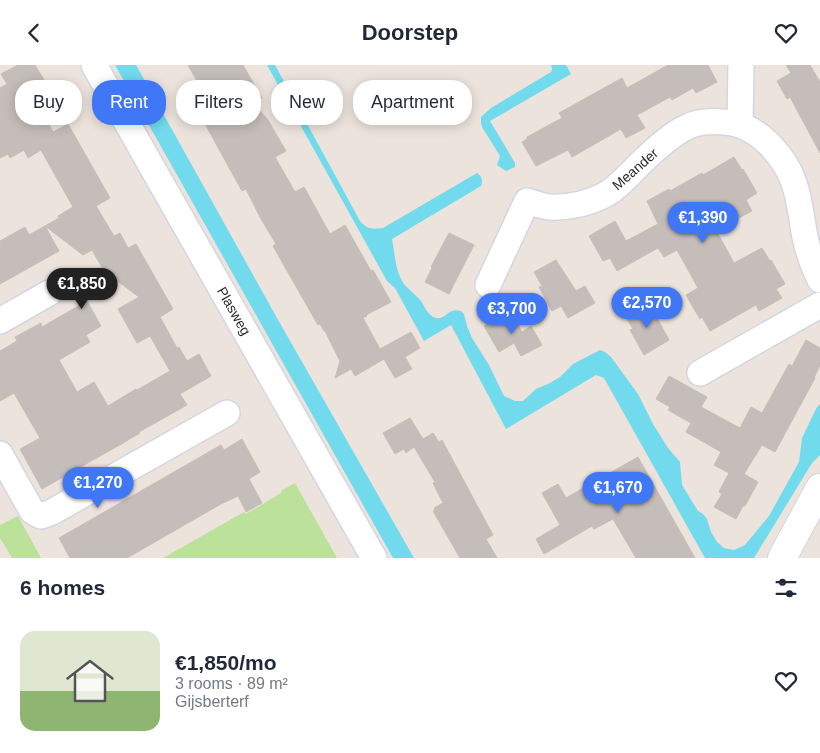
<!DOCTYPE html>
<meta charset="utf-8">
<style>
:root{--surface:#fff;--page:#f6f6f7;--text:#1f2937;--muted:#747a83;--accent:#3f77f6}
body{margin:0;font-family:Arial,sans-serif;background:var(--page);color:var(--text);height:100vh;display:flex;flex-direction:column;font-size:19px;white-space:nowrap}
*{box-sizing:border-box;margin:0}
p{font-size:16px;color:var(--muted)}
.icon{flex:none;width:28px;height:28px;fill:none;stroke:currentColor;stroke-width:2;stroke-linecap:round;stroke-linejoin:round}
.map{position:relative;height:493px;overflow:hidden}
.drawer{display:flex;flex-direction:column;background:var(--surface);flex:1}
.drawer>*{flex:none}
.top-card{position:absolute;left:15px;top:15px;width:500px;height:45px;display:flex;gap:10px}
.price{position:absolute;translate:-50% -42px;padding:0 11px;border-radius:18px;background:var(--accent);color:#fff;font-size:16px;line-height:32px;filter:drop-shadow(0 1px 2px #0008)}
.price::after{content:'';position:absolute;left:50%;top:30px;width:15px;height:11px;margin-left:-8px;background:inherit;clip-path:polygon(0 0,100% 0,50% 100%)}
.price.current{background:#222;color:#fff}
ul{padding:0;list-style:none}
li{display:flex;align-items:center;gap:15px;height:125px;padding:0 20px}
li span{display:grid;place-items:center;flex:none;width:140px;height:100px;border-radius:15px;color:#555}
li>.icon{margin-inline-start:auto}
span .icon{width:60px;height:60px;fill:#fffc;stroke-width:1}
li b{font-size:21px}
h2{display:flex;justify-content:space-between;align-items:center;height:60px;padding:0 20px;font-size:21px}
.pill{padding:0 18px;border-radius:20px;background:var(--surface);box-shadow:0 2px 12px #0003;font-size:18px;line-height:45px}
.pill.current{background:var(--accent);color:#fff}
header{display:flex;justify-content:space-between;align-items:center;height:65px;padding:0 20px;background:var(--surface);font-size:22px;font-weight:800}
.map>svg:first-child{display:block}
.green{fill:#bbe19a}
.water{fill:#71daec}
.building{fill:#c4bdb9;stroke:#c7bfb6}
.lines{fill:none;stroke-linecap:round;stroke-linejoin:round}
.minor-casing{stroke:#d2d7e3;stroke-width:28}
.tertiary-casing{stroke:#d2d7e3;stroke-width:30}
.minor{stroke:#fff;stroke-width:25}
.tertiary{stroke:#fff;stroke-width:28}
.labels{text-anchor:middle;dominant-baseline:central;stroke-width:4.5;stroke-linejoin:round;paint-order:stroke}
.street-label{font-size:14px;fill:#2a2a2a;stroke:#fff}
</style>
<header><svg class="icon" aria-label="back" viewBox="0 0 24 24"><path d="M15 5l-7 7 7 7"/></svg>Doorstep<svg class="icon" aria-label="heart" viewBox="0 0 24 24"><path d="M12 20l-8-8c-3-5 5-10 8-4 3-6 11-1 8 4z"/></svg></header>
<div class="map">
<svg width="820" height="493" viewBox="0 0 820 493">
<rect width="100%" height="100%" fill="#ece3dc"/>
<!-- green -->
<g class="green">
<path d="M 295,418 L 337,493 L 163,493 L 244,447 L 246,449 L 281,428 L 281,426 Z"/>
<path d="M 18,451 L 41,493 L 12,493 L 0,473 L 0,460 Z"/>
</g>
<!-- water -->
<g class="water">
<path d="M 115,0 L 136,0 L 277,253 L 414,493 L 393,493 Z"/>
<path d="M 267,0 L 275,0 L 360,156 C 368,165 371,164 383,163 L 477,108 C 482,111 483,115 481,121 L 392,174 C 395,189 395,206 404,219 C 409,225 416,230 421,236 C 425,242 428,251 436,253 C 446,255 448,242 461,246 L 464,249 L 467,261 L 472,273 L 489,300 L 504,331 L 515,336 L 523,336 L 536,324 L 550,318 L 560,312 L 573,299 L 600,285 L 605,287 L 611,292 L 638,329 L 653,359 L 668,383 L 680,397 L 682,420 L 698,446 L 703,449 L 707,454 L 711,467 L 717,477 L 724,483 L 734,485 L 745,480 L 769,451 L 799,397 L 802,373 L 817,342 L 820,339 L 820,390 L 812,398 L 754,493 L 705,493 L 604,313 L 596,310 L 506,364 L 451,260 L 424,276 L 395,223 L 387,216 Z"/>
<path d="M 551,0 L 566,0 L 571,9 L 490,56 L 515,98 L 515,102 L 506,106 L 497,100 L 500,91 L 482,62 L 481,57 L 481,52 L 491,43 L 551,7 L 552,4 Z"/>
</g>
<!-- building -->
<g class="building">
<path d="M 18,0 L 35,0 L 46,18 L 42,20 L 48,31 L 37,37 L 53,67 L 68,59 L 110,133 L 96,141 L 114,171 L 120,168 L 128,183 L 136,179 L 173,244 L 160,252 L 177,283 L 179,282 L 187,296 L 199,289 L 211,311 L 180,329 L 187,340 L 139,367 L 140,368 L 123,378 L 42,424 L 20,384 L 40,373 L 14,328 L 0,336 L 0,286 L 17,276 L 15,272 L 41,258 L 42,262 L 87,236 L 101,261 L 86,270 L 90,277 L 59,295 L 77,327 L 94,317 L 108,341 L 136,324 L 137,325 L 170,306 L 150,271 L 137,278 L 118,244 L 139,232 L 104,206 L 92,185 L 83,190 L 45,161 L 59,153 L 58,151 L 73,142 L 41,85 L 28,93 L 24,85 L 10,93 L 8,89 L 0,93 L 0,23 L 7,19 L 1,9 Z"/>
<path d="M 188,0 L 243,0 L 262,33 L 253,38 L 268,55 L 286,86 L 275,92 L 295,127 L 304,122 L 330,169 L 345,160 L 371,206 L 373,205 L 391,237 L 366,250 L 367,251 L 363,253 L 380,284 L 411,267 L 420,283 L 405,292 L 412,304 L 395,313 L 384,294 L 355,311 L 351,304 L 335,313 L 340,296 L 325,266 L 324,266 L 320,259 L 318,260 L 286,204 L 273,181 L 276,179 L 261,154 L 246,124 L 242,126 L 194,39 L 206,32 Z"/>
<path d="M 668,0 L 708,0 L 717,17 L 696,28 L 693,23 L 672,35 L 670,32 L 637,50 L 645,63 L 626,73 L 621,64 L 572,92 L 568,85 L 536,101 L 522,77 L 527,74 L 527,72 L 562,53 L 559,48 L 622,13 L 627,23 Z"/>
<path d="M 786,0 L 810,0 L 820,17 L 820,88 L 790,32 L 787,34 L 777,16 L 791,8 Z"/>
<path d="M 734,92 L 742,105 L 743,104 L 757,128 L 746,135 L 752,146 L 716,165 L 734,198 L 762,183 L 770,196 L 771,195 L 785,219 L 776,224 L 782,233 L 759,246 L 756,240 L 710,266 L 702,252 L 700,254 L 686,230 L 698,223 L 677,185 L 664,192 L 658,183 L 617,206 L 610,193 L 603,196 L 589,171 L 615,156 L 626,176 L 658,159 L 647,136 L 669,124 L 670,126 L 702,108 L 703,110 Z"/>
<path d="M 45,161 L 59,186 L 0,219 L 0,176 L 25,162 L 29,170 Z"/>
<path d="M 449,168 L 474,180 L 449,229 L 425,217 L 432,203 L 431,202 Z"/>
<path d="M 556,195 L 576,226 L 585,221 L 595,238 L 568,253 L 561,241 L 552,246 L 539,222 L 542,221 L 534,207 Z"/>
<path d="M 647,239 L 655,252 L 656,251 L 669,275 L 644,290 L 630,265 L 633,264 L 625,251 Z"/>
<path d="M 511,247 L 522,267 L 531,261 L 542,280 L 521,291 L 514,278 L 499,287 L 484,261 Z"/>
<path d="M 806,275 L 820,283 L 820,300 L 814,313 L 815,313 L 775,387 L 762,380 L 744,409 L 758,417 L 745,441 L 743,441 L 736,454 L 714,442 L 722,429 L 719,427 L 729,408 L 714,400 L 721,387 L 686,367 L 691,358 L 668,345 L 670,342 L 656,334 L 669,311 L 707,332 L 701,342 L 740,363 L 751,342 L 762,348 L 789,299 L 792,301 Z"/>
<path d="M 410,353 L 423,374 L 433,368 L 439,377 L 442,375 L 493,470 L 486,474 L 497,493 L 460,493 L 433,446 L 435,445 L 434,443 L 443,438 L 433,418 L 435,417 L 414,382 L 406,388 L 404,384 L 395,389 L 383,368 Z"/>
<path d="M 242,374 L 260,407 L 249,414 L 262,438 L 246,447 L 238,431 L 221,439 L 127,493 L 70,493 L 59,473 L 221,380 L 224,385 Z"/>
<path d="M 638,392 L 695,493 L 636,493 L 613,454 L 594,464 L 592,461 L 544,489 L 536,474 L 560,460 L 542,428 L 558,419 L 566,433 Z"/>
</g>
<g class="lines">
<!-- minor casing -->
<g class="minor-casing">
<g id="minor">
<path d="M 94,0 L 374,493"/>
<path d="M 740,60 L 741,0"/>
<path d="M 488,220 L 527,136 C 534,138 542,141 549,142 C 569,143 591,138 608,128 C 622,119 632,106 645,94 C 654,85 675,67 687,62 C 700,55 718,56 732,58 C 754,62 773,80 785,99 C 799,121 800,146 805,172 C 808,187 813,201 820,215"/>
<path d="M 0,256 L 49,228"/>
<path d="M 700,308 L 820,240"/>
<path d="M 0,389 L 32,446 L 41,451 L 52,447 L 227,348"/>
</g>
</g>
<!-- tertiary casing -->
<g class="tertiary-casing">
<path id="tertiary" d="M 782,493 L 820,423"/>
</g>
<!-- minor -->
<use href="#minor" class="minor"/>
<!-- tertiary -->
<use href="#tertiary" class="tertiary"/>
</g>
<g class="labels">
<!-- street labels -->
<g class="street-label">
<text transform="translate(635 104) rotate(-41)">Meander</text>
<text transform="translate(234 246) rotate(60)">Plasweg</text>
</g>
</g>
</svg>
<b class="price" style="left:703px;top:179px">€1,390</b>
<b class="price current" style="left:82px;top:245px">€1,850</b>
<b class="price" style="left:647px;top:264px">€2,570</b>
<b class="price" style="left:512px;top:270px">€3,700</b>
<b class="price" style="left:98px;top:444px">€1,270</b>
<b class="price" style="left:618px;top:449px">€1,670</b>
<div class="top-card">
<a class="pill">Buy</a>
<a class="pill current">Rent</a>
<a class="pill">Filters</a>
<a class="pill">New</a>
<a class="pill">Apartment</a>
</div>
</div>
<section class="drawer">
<h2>6 homes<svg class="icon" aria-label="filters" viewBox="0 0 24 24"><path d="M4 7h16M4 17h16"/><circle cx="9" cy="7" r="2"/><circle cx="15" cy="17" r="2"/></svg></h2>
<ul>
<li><span style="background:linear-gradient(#dfe7d0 60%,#8fb573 0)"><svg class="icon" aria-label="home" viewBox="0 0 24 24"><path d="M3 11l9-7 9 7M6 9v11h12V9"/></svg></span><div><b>€1,850/mo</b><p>3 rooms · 89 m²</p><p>Gijsberterf</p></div><svg class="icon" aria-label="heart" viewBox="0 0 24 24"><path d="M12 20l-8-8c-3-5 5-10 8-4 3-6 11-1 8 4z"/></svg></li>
</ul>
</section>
